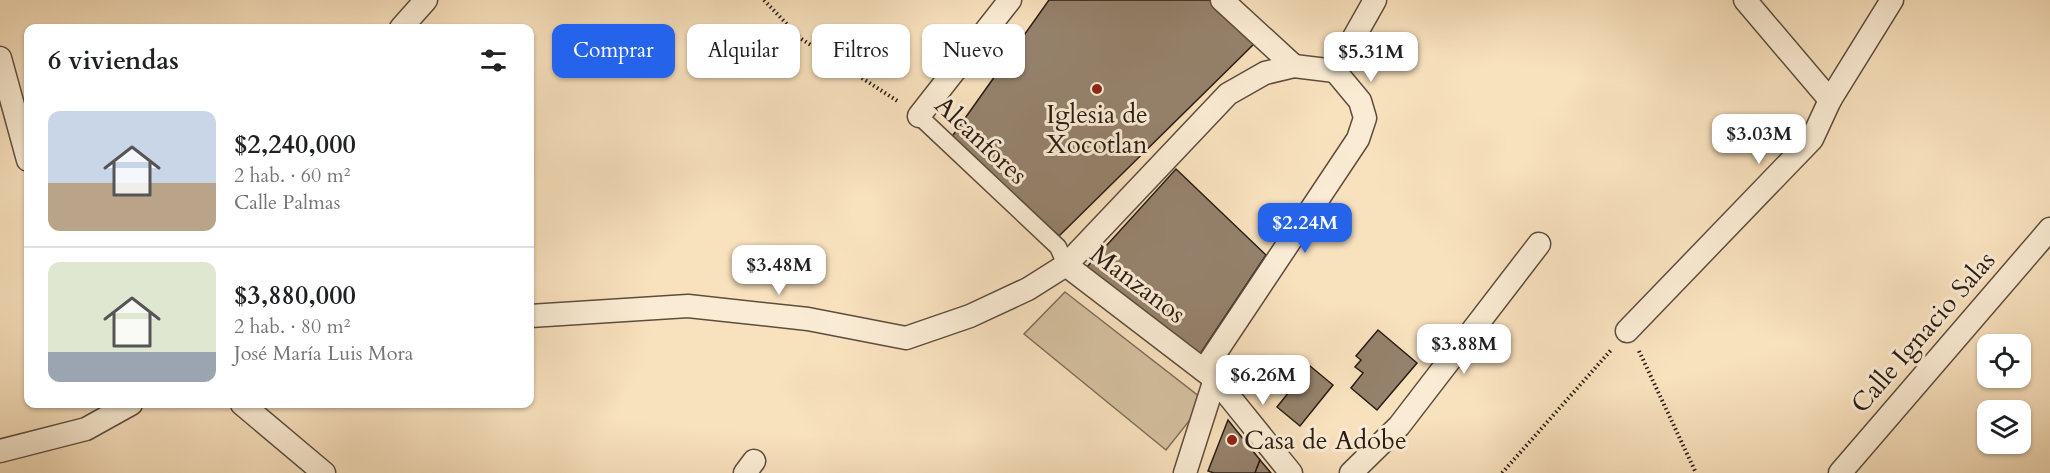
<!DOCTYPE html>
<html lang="es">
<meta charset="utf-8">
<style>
:root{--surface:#fff;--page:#f6f6f6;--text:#202124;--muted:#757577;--line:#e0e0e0;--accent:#2563eb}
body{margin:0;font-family:Cardo,serif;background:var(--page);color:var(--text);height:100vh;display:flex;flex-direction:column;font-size:22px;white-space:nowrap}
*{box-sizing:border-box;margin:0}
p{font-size:20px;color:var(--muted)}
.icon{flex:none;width:33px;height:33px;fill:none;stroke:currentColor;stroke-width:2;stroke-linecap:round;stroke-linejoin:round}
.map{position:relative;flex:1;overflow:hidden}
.sheet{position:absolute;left:24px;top:24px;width:510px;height:384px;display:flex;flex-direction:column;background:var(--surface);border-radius:12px;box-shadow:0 2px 4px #0004}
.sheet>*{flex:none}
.hud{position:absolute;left:552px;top:24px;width:570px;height:54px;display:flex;gap:12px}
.controls{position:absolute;left:1977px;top:334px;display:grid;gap:12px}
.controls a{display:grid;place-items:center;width:54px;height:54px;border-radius:12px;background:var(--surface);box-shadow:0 2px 4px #0004;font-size:30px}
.price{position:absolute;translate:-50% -51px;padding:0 14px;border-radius:12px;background:#fff;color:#222;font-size:20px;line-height:39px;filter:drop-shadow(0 2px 3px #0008)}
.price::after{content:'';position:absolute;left:50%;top:36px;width:18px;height:14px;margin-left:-9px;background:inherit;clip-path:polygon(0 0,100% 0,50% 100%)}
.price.on{background:var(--accent);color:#fff}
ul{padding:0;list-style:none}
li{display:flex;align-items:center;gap:18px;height:150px;padding:0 24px}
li+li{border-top:2px solid var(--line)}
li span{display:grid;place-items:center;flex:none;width:168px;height:120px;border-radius:12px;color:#555}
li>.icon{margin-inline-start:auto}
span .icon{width:72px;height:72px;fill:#fffc;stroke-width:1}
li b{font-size:26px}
h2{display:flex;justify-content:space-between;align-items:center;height:72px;padding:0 24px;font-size:26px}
.chip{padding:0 21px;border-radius:12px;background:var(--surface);box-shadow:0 2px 4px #0004;font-size:21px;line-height:54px}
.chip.on{background:var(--accent);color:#fff}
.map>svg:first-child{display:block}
.green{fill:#d5c0a0;stroke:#7f6e5a;stroke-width:1.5}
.building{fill:#95826c;stroke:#291c15;stroke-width:1.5}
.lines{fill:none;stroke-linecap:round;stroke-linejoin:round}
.pedestrian-casing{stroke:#5d4d3f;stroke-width:19}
.minor-casing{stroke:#5d4d3f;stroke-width:25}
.path{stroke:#291c15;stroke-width:4;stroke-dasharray:1.5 3;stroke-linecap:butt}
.pedestrian{stroke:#faecd4;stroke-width:16}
.minor{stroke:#faecd4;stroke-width:22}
.poi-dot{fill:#8f2418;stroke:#faecd4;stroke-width:2}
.labels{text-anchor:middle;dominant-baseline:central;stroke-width:6;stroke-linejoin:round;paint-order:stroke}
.poi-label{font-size:26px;fill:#291c15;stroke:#faecd4}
.street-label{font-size:26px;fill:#291c15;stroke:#faecd4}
</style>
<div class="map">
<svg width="2050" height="473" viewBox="0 0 2050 473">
<rect width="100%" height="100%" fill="#f8e1bd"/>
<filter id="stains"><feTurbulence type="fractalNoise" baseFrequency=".00333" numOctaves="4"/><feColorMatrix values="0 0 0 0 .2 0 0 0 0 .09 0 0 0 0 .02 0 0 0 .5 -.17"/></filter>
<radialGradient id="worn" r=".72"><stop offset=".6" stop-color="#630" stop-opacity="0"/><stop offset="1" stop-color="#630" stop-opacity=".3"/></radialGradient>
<!-- green -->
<path class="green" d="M 1065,292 L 1205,401 L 1166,450 L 1024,334 Z"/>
<!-- building -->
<g class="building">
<path d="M 1049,0 L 1212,0 L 1259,39 L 1059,236 L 951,138 Z"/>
<path d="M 1176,169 L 1266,255 L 1198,357 L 1087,267 Z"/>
<path d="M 1378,330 L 1417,363 L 1377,410 L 1351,388 L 1363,373 L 1355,367 L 1361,360 L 1356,356 Z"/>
<path d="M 1310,366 L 1333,385 L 1300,426 L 1277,407 Z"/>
<path d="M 1228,420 L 1260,460 L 1255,473 L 1214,473 L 1208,471 Z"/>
<path d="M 1260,460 L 1271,473 L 1255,473 Z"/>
</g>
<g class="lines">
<!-- pedestrian casing -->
<g class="pedestrian-casing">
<path id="pedestrian" d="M 919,116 L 1058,247 L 1066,265"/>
</g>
<!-- minor casing -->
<g class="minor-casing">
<g id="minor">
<path d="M 1222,0 L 1294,66"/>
<path d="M 1745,0 L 1830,100"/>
<path d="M 401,28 L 426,0"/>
<path d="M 0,58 L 28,160"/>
<path d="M 1335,71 L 1375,0"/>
<path d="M 919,116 L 1010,0"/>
<path d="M 1066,265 L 1215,379 L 1291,473"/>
<path d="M 530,316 L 688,306 L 808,319 L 906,338 L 970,316 L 1028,289 L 1066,265 L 1228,94 L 1265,73 L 1294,66 L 1335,71"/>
<path d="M 1627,331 L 1812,139 L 1830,100 L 1892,0"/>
<path d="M 1204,370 L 1358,139 L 1365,118 L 1360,101 L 1335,71"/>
<path d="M 242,404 L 324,473"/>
<path d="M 0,451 L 86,429 L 131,404"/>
<path d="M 745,473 L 754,461"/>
<path d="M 1185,473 L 1215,379"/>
<path d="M 1351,473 L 1399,426 L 1539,244"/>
<path d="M 1840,473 L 2050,229"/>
</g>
</g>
<!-- path -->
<g class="path">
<path d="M 764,0 L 800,38 L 899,102"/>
<path d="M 1639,351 L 1696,473"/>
<path d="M 1502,473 L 1612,349"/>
</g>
<!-- pedestrian -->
<use href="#pedestrian" class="pedestrian"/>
<!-- minor -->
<use href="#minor" class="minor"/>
</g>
<!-- markers -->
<g class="poi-dot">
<circle cx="1097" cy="89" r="6"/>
<circle cx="1232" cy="440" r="6"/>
</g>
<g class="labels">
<!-- poi labels -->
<g class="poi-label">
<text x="1097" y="114">Iglesia de<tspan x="1097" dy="30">Xocotlan</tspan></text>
<text x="1244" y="440" text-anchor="start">Casa de Adobe</text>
</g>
<!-- street labels -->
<g class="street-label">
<text transform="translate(981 140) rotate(43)">Alcanfores</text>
<text transform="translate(1138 284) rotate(37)">Manzanos</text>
<text transform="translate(1923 332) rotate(-49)">Calle Ignacio Salas</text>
</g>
</g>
<rect width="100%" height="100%" filter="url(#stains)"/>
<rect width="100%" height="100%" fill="url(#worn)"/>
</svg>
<div class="controls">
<a><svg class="icon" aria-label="locate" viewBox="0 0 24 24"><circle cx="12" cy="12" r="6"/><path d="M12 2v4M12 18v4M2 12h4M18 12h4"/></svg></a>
<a><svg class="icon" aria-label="layers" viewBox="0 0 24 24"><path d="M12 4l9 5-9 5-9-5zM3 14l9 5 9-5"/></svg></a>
</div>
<b class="price" style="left:1371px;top:83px">$5.31M</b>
<b class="price" style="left:1759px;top:165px">$3.03M</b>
<b class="price on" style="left:1305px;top:254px">$2.24M</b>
<b class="price" style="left:779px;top:296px">$3.48M</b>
<b class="price" style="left:1464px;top:375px">$3.88M</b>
<b class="price" style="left:1263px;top:406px">$6.26M</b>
<div class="hud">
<a class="chip on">Comprar</a>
<a class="chip">Alquilar</a>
<a class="chip">Filtros</a>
<a class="chip">Nuevo</a>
</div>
<section class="sheet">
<h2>6 viviendas<svg class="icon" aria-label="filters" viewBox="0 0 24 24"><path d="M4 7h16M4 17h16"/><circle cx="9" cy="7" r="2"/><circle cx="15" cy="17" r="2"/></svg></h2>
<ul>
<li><span style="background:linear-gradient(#c9d6e8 60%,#b9a48a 0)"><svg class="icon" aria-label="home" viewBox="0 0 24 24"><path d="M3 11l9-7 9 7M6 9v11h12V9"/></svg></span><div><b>$2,240,000</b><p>2 hab. · 60 m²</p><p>Calle Palmas</p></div></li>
<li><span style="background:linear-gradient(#dfe7d0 75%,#9aa5b1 0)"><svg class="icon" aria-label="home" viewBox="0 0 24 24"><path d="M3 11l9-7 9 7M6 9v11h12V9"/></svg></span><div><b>$3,880,000</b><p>2 hab. · 80 m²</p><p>José María Luis Mora</p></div></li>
</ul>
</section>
</div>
